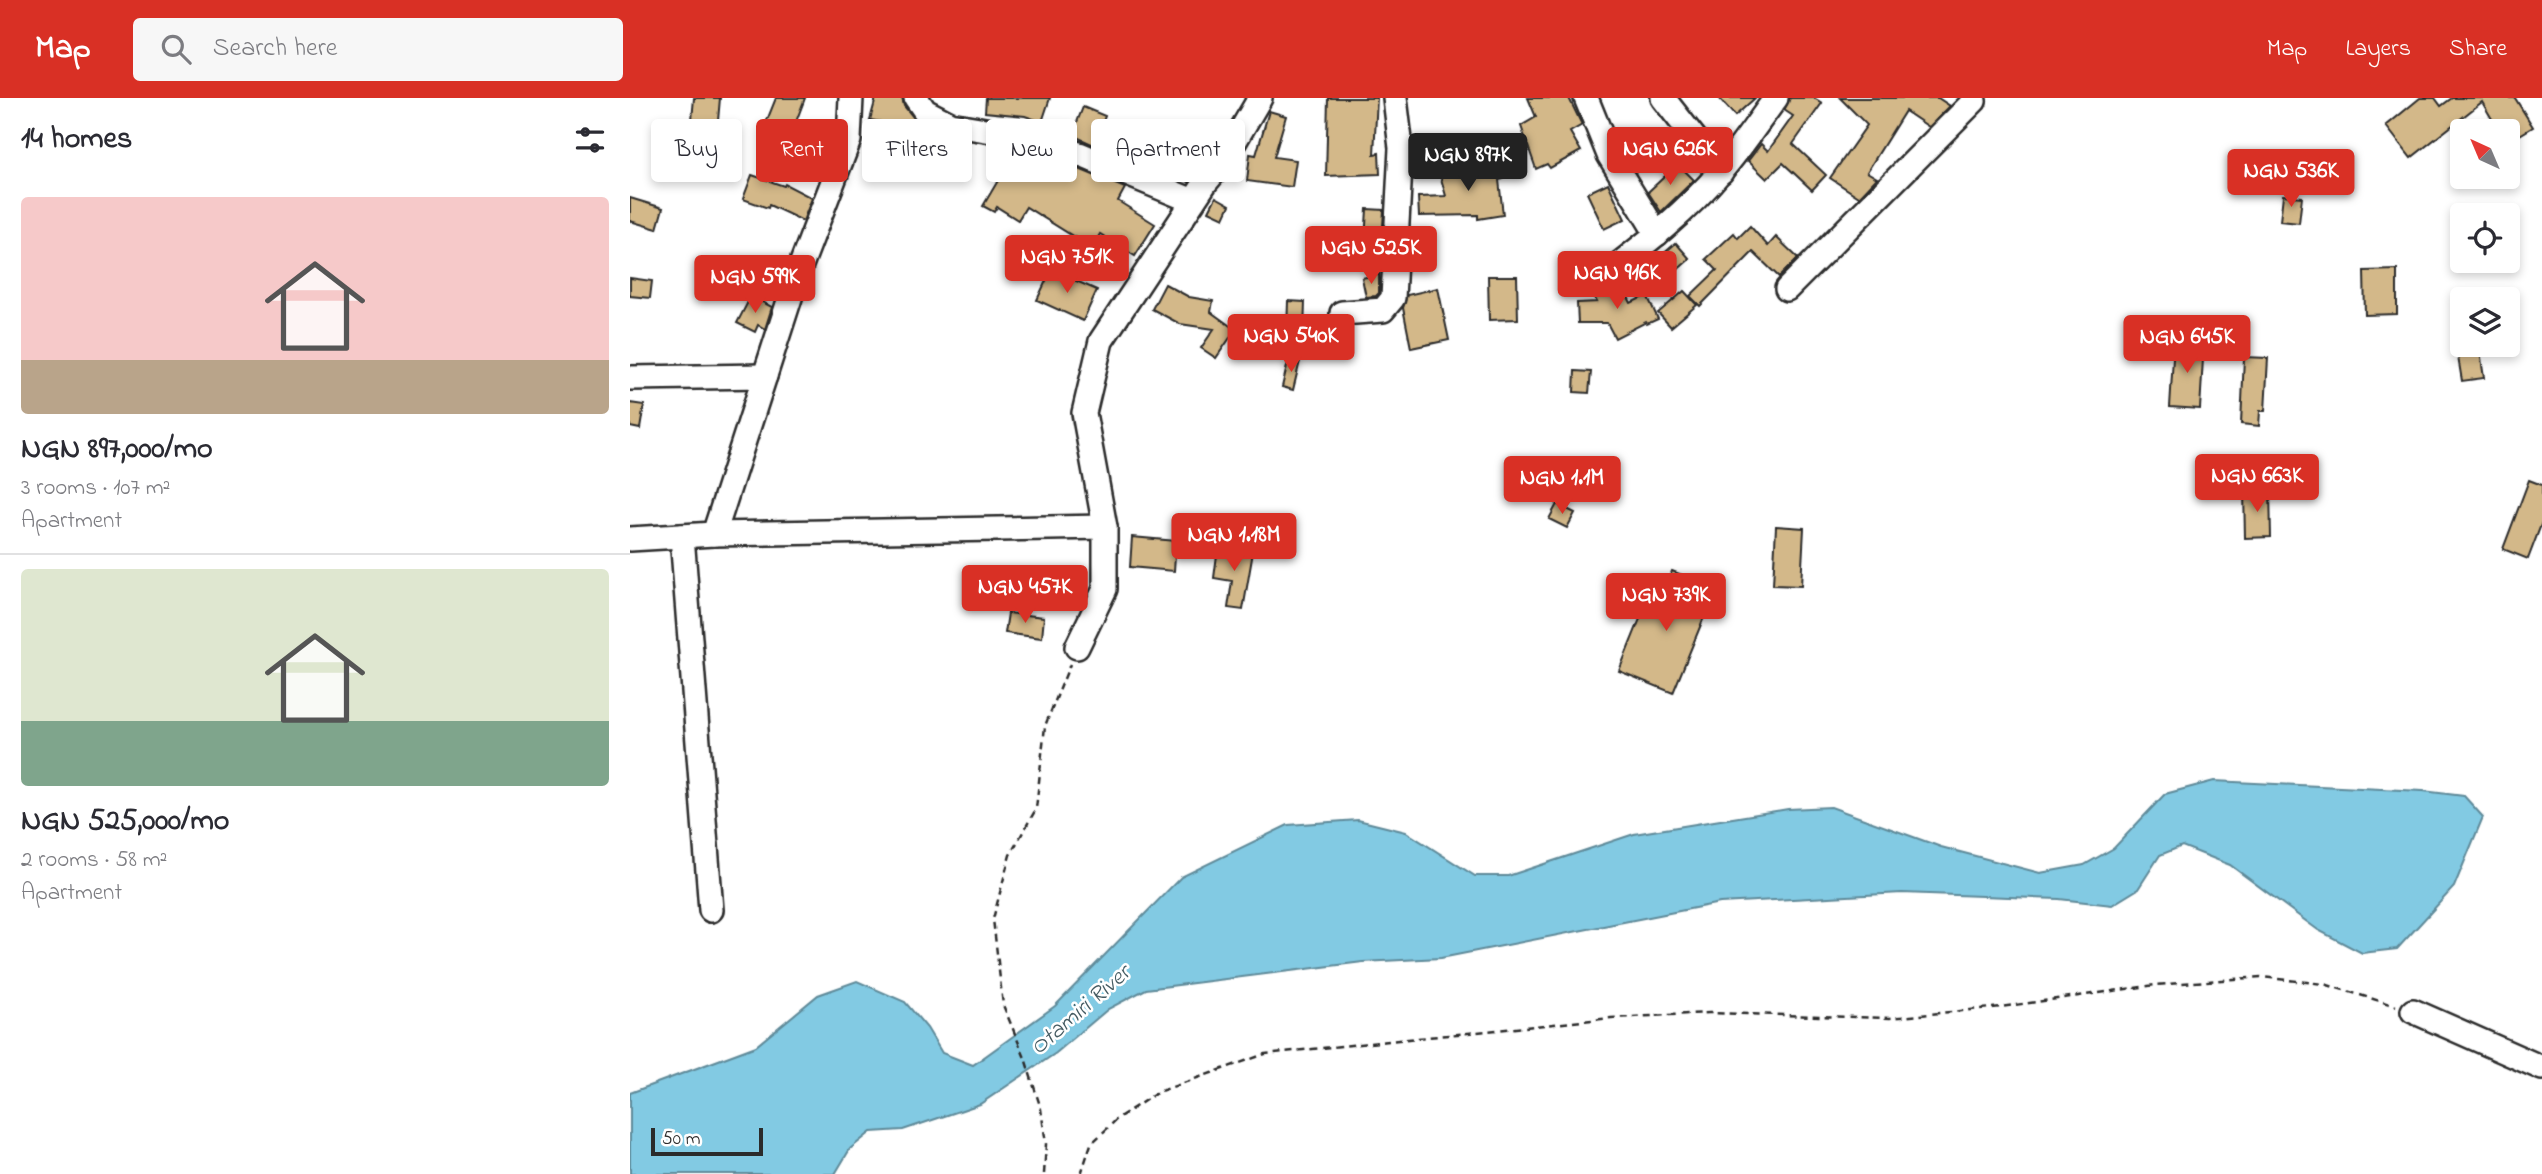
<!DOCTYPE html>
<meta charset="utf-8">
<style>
:root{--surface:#fff;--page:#f7f7f7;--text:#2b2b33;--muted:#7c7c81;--line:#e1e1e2;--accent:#d93025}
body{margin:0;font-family:"Indie Flower",sans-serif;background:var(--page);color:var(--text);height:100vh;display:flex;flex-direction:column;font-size:26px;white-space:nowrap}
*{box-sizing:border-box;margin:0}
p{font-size:23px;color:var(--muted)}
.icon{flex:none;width:38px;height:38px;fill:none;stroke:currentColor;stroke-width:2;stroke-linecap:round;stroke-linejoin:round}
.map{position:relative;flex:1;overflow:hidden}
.side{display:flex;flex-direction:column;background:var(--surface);width:630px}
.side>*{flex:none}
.banner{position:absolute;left:21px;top:21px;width:665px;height:63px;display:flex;gap:14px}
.needle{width:46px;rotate:316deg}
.fabs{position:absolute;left:1820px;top:21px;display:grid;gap:14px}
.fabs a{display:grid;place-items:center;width:70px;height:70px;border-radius:7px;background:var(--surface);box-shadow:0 4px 10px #0003;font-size:35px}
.scale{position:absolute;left:21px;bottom:18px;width:112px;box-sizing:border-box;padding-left:7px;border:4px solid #2b2b2b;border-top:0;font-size:19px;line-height:24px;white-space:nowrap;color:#2b2b2b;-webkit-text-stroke:5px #fff;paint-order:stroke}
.price{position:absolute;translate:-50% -60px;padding:0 16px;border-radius:7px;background:var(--accent);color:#fff;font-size:23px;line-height:46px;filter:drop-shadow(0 2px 4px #0008)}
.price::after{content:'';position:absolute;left:50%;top:42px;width:21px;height:16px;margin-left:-10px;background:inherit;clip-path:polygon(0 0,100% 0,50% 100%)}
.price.selected{background:#222;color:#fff}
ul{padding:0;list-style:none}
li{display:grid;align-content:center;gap:14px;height:371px;padding:0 21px}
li+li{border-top:2px solid var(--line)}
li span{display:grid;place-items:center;height:217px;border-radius:7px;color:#555}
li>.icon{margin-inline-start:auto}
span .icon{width:126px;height:126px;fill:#fffc;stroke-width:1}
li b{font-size:30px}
h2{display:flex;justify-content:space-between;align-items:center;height:84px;padding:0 21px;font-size:30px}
.chip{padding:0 24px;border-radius:7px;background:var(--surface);box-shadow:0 4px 10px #0003;font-size:24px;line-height:63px}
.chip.selected{background:var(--accent);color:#fff}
header{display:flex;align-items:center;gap:42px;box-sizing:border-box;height:98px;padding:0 35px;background:var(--accent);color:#fff}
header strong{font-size:33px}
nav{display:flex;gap:38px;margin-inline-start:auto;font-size:24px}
.search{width:490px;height:63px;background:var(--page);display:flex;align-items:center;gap:18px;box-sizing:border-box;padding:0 24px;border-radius:7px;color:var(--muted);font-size:26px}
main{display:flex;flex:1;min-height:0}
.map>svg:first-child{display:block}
.water{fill:#82cae3;stroke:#5f8a99;stroke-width:2}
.building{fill:#d3b889;stroke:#2b2b2b;stroke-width:2}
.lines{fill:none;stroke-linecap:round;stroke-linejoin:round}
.minor-casing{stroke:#2b2b2b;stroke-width:28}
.path{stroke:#2b2b2b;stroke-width:2.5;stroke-dasharray:7 5;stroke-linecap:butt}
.minor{stroke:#fff;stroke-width:23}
.labels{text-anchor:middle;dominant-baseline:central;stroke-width:5;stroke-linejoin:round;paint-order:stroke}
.water-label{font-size:24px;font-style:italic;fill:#455b62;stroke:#fff}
</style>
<header>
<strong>Map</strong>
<div class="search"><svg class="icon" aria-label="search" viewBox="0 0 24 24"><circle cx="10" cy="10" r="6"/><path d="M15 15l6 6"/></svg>Search here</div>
<nav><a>Map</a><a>Layers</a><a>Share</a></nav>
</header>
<main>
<section class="side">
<h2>14 homes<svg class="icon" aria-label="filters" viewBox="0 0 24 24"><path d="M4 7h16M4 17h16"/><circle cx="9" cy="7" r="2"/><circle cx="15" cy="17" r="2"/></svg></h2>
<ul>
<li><span style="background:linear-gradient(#f6c9c9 75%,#b9a48a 0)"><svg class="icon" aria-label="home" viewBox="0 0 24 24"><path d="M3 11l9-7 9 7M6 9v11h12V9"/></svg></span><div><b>NGN 897,000/mo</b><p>3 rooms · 107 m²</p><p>Apartment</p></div></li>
<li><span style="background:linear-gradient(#dfe7d0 70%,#7fa58c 0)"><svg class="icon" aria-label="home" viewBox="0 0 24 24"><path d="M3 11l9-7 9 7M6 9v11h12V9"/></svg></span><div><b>NGN 525,000/mo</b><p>2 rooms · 58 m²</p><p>Apartment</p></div></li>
</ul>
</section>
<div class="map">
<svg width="1912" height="1076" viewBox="0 0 1912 1076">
<rect width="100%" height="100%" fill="#fff"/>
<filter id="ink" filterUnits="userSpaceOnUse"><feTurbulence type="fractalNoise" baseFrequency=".0143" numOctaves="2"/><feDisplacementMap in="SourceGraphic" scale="14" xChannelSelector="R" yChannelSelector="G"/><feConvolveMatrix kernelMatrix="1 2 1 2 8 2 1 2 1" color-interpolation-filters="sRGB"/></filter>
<g filter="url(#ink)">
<!-- water -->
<path class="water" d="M 1584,683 L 1793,693 L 1834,698 L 1853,719 L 1824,789 L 1767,851 L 1732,855 L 1688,832 L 1600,767 L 1552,748 L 1530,757 L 1508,791 L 1482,807 L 1429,801 L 1272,795 L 1090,805 L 811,860 L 733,864 L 516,891 L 478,911 L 426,955 L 350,1006 L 273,1032 L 241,1034 L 220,1051 L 205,1076 L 0,1076 L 0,995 L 126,948 L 188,897 L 227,883 L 275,904 L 297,930 L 312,955 L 343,967 L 425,908 L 551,779 L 658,727 L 728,722 L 776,734 L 845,778 L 878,778 L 1004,736 L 1158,711 L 1201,709 L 1311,749 L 1410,775 L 1454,767 L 1484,750 L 1535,696 Z"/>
<!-- building -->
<g class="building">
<path d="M 64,0 L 90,0 L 87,34 L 61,33 Z"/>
<path d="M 146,0 L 175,0 L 158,45 L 132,35 Z"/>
<path d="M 246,0 L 272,0 L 274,8 L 289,26 L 287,37 L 290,38 L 279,77 L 250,69 L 263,26 L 240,22 Z"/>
<path d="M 356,0 L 420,0 L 412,24 L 395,18 L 355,14 Z"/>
<path d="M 698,0 L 747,0 L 744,56 L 749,55 L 750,76 L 696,78 Z"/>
<path d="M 898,0 L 939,0 L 952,27 L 940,34 L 951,53 L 920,70 L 917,66 L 906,71 L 891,28 L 906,19 Z"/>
<path d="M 1089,0 L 1125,0 L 1105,18 Z"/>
<path d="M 1160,0 L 1184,0 L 1192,5 L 1163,46 L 1196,77 L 1182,92 L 1153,65 L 1137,81 L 1118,63 L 1131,46 L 1138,53 L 1163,18 L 1154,12 Z"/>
<path d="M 1210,0 L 1308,0 L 1320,8 L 1299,29 L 1275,13 L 1237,74 L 1247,80 L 1229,99 L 1200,80 L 1237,27 Z"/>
<path d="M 1790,0 L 1805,0 L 1811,8 L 1822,0 L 1885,0 L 1903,29 L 1878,44 L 1878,33 L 1869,33 L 1852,4 L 1781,60 L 1756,28 Z"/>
<path d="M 453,9 L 475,18 L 464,47 L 442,37 Z"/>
<path d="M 639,13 L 656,18 L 644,59 L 666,62 L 662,89 L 617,83 L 620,56 L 626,57 Z"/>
<path d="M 520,34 L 547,43 L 550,35 L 574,45 L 559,84 L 535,74 L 536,72 L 510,63 Z"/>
<path d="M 386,52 L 444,69 L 495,90 L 488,103 L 525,126 L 505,158 L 470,136 L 462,150 L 396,109 L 388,122 L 367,109 L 364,114 L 353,108 Z"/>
<path d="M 868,61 L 873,81 L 869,82 L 873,117 L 848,121 L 848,117 L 789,118 L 788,99 L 816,98 L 810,77 Z"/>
<path d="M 1048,66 L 1064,82 L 1031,114 L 1018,94 Z"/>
<path d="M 122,77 L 154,88 L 155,86 L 182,100 L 173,123 L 139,107 L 138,110 L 113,101 Z"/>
<path d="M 978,85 L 995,121 L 974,131 L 957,95 Z"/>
<path d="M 1653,97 L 1672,99 L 1669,125 L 1650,123 Z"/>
<path d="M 586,99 L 600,107 L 594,120 L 579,113 Z"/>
<path d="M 0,100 L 33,110 L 27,131 L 0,123 Z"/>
<path d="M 737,111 L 754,112 L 752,144 L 735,143 Z"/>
<path d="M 1120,128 L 1138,148 L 1146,139 L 1168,160 L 1149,179 L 1123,154 L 1070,208 L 1060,198 L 1087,172 L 1076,161 L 1104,135 L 1108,140 Z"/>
<path d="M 1046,145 L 1060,161 L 1046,173 L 1032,157 Z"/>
<path d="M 421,172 L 467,192 L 453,223 L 407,202 Z"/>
<path d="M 1767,172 L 1767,216 L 1735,217 L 1734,173 Z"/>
<path d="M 749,176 L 749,195 L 746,198 L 736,199 L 732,180 Z"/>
<path d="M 858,178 L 887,178 L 888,221 L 859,222 Z"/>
<path d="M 0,180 L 22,183 L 20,200 L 0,198 Z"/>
<path d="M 990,183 L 1001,205 L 1017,197 L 1028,221 L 1017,226 L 1016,224 L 985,240 L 977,225 L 948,225 L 947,205 L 967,204 L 963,197 L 974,195 Z"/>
<path d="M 535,186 L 559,199 L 583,203 L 581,214 L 610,235 L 604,234 L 586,260 L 571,250 L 584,231 L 550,226 L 522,211 Z"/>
<path d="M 808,190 L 819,242 L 781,250 L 773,210 L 777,197 Z"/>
<path d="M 1054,193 L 1067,207 L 1041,229 L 1028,215 Z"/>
<path d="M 121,198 L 142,209 L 135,231 L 128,227 L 125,234 L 107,225 Z"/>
<path d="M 658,203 L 675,204 L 674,233 L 657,233 Z"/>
<path d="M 1544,243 L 1574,244 L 1570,311 L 1540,309 Z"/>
<path d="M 1826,247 L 1849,247 L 1854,280 L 1832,283 Z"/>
<path d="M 1614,259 L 1638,260 L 1635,313 L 1630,313 L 1629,328 L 1611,326 Z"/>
<path d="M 659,260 L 670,263 L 663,292 L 652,289 Z"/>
<path d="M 945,273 L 961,274 L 959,295 L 944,294 Z"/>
<path d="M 0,305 L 14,307 L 10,331 L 0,329 Z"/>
<path d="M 1899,382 L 1912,387 L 1912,424 L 1898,461 L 1873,451 Z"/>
<path d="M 1640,391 L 1641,439 L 1615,440 L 1614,392 Z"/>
<path d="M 927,406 L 945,415 L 937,430 L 919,421 Z"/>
<path d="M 1146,428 L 1174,430 L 1171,488 L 1143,487 Z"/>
<path d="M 502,439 L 546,443 L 544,473 L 500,469 Z"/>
<path d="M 588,449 L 623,454 L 613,512 L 598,510 L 602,483 L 584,480 Z"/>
<path d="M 1042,473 L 1070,484 L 1064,500 L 1079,507 L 1043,595 L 989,573 L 1024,486 L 1035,491 Z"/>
<path d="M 378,515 L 414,519 L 412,540 L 375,535 Z"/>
</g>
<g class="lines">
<!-- minor casing -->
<g class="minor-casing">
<g id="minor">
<path d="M 286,0 L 295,13 L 320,26 L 385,37 L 449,56 L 563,103"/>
<path d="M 956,0 L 979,57 L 1027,136"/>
<path d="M 1033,0 L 1091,74"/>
<path d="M 966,184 C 1010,150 1055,116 1091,73 C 1111,50 1128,24 1146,0"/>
<path d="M 1157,191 L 1344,3 L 1343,0"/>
<path d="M 712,215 L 753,212 L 763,200 L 771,50 L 765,0"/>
<path d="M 0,280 L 135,278"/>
<path d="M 84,436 L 168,175 L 219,42 L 221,0"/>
<path d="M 52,438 L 81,812"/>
<path d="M 0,441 L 84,436 L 475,429"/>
<path d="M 447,549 L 475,491 L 475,429 L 454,315 L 471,243 L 576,84 L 592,65 L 630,0"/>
<path d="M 1783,913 L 1912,970"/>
</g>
</g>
<!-- path -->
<g class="path">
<path d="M 414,1076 L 416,1046 L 411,1011 L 395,960 L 373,907 L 363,821 L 380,757 L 406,711 L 415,628 L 440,566"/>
<path d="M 451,1076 L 461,1046 L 488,1020 L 528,994 L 635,956 L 981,920 L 1079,915 L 1260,920 L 1371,909 L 1525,887 L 1631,879 L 1694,886 L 1766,908"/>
</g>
<!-- minor -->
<use href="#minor" class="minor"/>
</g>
</g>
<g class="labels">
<!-- water labels -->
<g class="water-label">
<text transform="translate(451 913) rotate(-41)">Otamiri River</text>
</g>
</g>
</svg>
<div class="fabs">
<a><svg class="needle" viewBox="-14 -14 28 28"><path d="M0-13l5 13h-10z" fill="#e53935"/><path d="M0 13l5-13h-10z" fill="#7c7c81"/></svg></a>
<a><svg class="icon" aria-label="locate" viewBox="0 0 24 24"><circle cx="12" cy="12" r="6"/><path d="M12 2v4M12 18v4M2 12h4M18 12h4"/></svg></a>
<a><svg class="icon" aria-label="layers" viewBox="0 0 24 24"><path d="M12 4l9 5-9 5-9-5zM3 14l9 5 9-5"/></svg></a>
</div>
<div class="scale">50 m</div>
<b class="price" style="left:1040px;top:89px">NGN 626K</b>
<b class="price selected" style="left:838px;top:95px">NGN 897K</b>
<b class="price" style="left:1661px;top:111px">NGN 536K</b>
<b class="price" style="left:741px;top:188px">NGN 525K</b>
<b class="price" style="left:437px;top:197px">NGN 751K</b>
<b class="price" style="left:987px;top:213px">NGN 916K</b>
<b class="price" style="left:125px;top:217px">NGN 599K</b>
<b class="price" style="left:661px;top:276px">NGN 540K</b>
<b class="price" style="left:1557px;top:277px">NGN 645K</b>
<b class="price" style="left:1627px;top:416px">NGN 663K</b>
<b class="price" style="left:932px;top:418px">NGN 1.1M</b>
<b class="price" style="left:604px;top:475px">NGN 1.18M</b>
<b class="price" style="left:395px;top:527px">NGN 457K</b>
<b class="price" style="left:1036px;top:535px">NGN 739K</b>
<div class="banner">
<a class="chip">Buy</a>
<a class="chip selected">Rent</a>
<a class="chip">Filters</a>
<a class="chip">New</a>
<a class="chip">Apartment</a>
</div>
</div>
</main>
